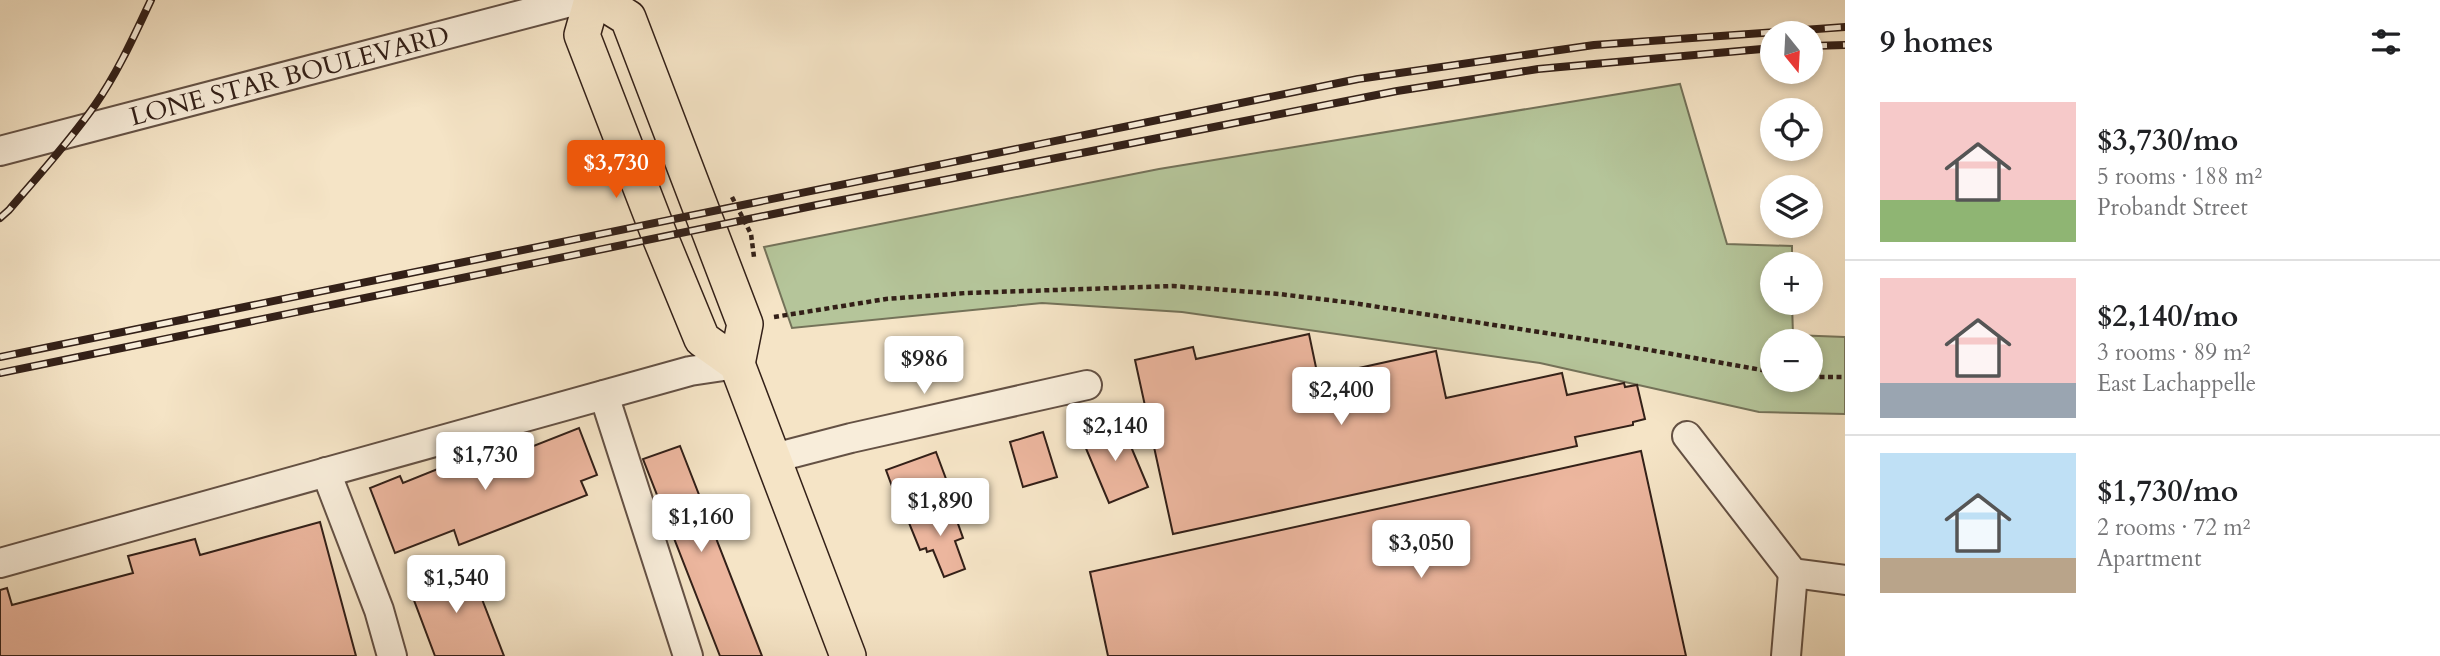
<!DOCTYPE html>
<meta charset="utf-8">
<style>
:root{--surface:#fff;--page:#f6f6f6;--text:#202124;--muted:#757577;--line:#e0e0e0;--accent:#ea580c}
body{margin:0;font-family:Cardo,serif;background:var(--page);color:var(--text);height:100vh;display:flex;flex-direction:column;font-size:26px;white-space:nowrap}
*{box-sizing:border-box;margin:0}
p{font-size:23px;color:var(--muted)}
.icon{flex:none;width:38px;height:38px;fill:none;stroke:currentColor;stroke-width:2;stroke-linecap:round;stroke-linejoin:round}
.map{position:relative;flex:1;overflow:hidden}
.panel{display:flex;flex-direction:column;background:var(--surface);width:595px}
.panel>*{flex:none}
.needle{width:46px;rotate:162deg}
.fabs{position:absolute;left:1760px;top:21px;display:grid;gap:14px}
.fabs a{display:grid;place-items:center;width:63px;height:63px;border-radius:50%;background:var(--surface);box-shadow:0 4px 10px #0003;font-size:35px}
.price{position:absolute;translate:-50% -60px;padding:0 16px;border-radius:7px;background:#fff;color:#222;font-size:23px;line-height:46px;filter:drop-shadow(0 2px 4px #0008)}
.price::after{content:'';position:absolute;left:50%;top:42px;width:21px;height:16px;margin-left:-10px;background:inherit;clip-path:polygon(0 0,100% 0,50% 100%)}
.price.selected{background:var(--accent);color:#fff}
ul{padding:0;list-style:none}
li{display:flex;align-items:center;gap:21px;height:175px;padding:0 35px}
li+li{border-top:2px solid var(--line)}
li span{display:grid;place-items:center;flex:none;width:196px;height:140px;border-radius:0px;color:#555}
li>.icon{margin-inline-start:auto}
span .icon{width:84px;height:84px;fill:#fffc;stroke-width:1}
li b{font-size:30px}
h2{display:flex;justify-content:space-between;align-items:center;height:84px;padding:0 35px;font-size:30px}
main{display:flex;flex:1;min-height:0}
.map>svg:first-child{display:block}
.grass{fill:#b5c59a;stroke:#747259;stroke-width:2;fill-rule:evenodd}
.building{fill:#ecb69e;stroke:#332018;stroke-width:2}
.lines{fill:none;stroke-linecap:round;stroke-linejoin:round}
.minor-casing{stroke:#645144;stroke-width:32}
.major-casing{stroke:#332018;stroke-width:38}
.path{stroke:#332018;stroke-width:4.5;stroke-dasharray:5 3.5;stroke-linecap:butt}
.minor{stroke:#f8edda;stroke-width:28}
.major{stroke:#f5e4c6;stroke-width:35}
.rail-casing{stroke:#332018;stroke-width:8}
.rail{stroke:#f8edda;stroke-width:5;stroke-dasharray:16;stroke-linecap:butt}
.labels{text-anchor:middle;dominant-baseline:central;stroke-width:5;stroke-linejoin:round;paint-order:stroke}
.street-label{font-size:26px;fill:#332018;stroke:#f8edda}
</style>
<main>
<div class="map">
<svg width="1845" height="656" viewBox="0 0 1845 656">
<rect width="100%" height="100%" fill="#f5e4c6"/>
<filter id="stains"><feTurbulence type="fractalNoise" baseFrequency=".00286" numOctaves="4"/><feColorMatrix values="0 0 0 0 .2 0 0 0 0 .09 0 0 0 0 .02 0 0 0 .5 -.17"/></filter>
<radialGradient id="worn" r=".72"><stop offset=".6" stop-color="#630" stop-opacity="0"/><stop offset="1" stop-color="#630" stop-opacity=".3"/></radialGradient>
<!-- grass -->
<path class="grass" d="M 1680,84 L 1727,244 L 1792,246 L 1792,264 L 1773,264 L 1773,303 L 1792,303 L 1793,335 L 1845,337 L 1845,414 L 1759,412 L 1540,363 L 1182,312 L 1042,303 L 792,328 L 764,247 L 1159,169 ZM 1773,341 L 1811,341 L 1811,380 L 1773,380 Z"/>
<!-- building -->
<g class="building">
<path d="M 1309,334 L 1318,377 L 1436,351 L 1446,398 L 1562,373 L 1567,395 L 1624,383 L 1625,387 L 1637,385 L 1645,419 L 1633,422 L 1633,425 L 1575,437 L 1577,446 L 1173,534 L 1135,360 L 1193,347 L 1196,359 Z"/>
<path d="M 1121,423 L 1148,487 L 1109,503 L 1082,439 Z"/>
<path d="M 579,428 L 597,475 L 581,481 L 587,495 L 459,545 L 454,530 L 395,553 L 370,488 L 400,476 L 403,483 L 460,460 L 463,467 L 519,445 L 521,451 Z"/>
<path d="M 1043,432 L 1057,477 L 1023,487 L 1010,442 Z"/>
<path d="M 680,446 L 762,656 L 720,656 L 643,459 Z"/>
<path d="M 1641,451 L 1686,656 L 1108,656 L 1090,572 Z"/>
<path d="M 936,452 L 949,487 L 899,505 L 886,470 Z"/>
<path d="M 951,504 L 963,538 L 955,541 L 965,569 L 944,577 L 933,550 L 927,552 L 926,548 L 920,550 L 909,523 L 916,521 L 915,518 Z"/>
<path d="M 320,522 L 356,656 L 0,656 L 0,590 L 7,588 L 12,605 L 133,573 L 128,556 L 195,539 L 200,555 Z"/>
<path d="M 468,563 L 504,656 L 435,656 L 409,587 Z"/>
</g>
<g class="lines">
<!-- minor casing -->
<g class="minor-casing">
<g id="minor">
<path id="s1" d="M 0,151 L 578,0"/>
<path d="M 604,395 L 688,656"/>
<path d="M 1687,436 L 1793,573 L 1845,580"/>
<path d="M 774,458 L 851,438 L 1087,385"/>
<path d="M 326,472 L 379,610 L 392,656"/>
<path d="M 0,563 L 690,371 L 737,364"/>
<path d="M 1786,656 L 1793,573"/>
</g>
</g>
<!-- major casing -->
<g class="major-casing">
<g id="major">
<path d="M 592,0 L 582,35 L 660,237 L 702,339 L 737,364 L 848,656"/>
<path d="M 599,0 L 628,18 L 745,324 L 737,364"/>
</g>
</g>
<!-- path -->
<g class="path">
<path d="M 732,197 L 751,234 L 754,257"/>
<path d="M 774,317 L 886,299 L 966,293 L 1173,286 L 1279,294 L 1353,303 L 1616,344 L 1773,372"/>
<path d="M 1811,377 L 1845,377"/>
</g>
<!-- minor -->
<use href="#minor" class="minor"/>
<!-- major -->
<use href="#major" class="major"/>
<!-- rail casing -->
<g class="rail-casing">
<g id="rail">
<path d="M 1811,46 L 1845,45"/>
<path d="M 0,218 L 9,210 C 38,176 69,142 95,105 C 118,72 134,36 151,0"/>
<path d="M 0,357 L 1358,79 L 1594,45 L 1845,27"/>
<path d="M 0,373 L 817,205 L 1397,91 L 1538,69 L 1773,48"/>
</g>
</g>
<!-- rail -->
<use href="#rail" class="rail"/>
</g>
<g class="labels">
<!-- street labels -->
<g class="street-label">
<text stroke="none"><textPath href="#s1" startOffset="299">LONE STAR BOULEVARD</textPath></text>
</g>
</g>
<rect width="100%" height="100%" filter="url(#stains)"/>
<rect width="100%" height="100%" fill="url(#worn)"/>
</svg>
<div class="fabs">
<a><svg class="needle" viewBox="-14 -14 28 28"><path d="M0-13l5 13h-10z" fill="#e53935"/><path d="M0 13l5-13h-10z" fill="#757577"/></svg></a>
<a><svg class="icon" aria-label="locate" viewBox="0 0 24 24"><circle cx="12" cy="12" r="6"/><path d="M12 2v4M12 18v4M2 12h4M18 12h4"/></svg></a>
<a><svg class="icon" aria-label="layers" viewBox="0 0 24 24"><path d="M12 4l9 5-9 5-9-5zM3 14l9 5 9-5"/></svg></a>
<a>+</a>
<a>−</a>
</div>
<b class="price selected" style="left:616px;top:200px">$3,730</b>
<b class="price" style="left:924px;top:396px">$986</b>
<b class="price" style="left:1341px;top:427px">$2,400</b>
<b class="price" style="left:1115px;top:463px">$2,140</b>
<b class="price" style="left:485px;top:492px">$1,730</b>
<b class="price" style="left:940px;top:538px">$1,890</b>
<b class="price" style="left:701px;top:554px">$1,160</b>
<b class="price" style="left:1421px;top:580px">$3,050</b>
<b class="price" style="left:456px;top:615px">$1,540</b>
</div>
<section class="panel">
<h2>9 homes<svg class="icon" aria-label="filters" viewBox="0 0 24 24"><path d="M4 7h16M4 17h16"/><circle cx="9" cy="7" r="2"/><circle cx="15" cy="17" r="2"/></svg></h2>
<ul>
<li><span style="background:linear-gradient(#f6c9c9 70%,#8fb573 0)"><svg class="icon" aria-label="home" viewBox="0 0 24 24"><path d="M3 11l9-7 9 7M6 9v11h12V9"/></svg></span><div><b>$3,730/mo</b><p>5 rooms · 188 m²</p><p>Probandt Street</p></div></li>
<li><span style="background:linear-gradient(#f6c9c9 75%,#9aa5b1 0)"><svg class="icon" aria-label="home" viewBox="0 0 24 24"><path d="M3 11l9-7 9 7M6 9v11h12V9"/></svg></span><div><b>$2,140/mo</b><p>3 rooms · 89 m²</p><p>East Lachappelle</p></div></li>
<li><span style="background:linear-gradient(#bfe0f5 75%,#b9a48a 0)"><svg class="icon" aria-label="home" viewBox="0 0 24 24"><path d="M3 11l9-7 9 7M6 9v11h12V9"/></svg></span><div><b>$1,730/mo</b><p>2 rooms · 72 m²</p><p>Apartment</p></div></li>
</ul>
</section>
</main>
